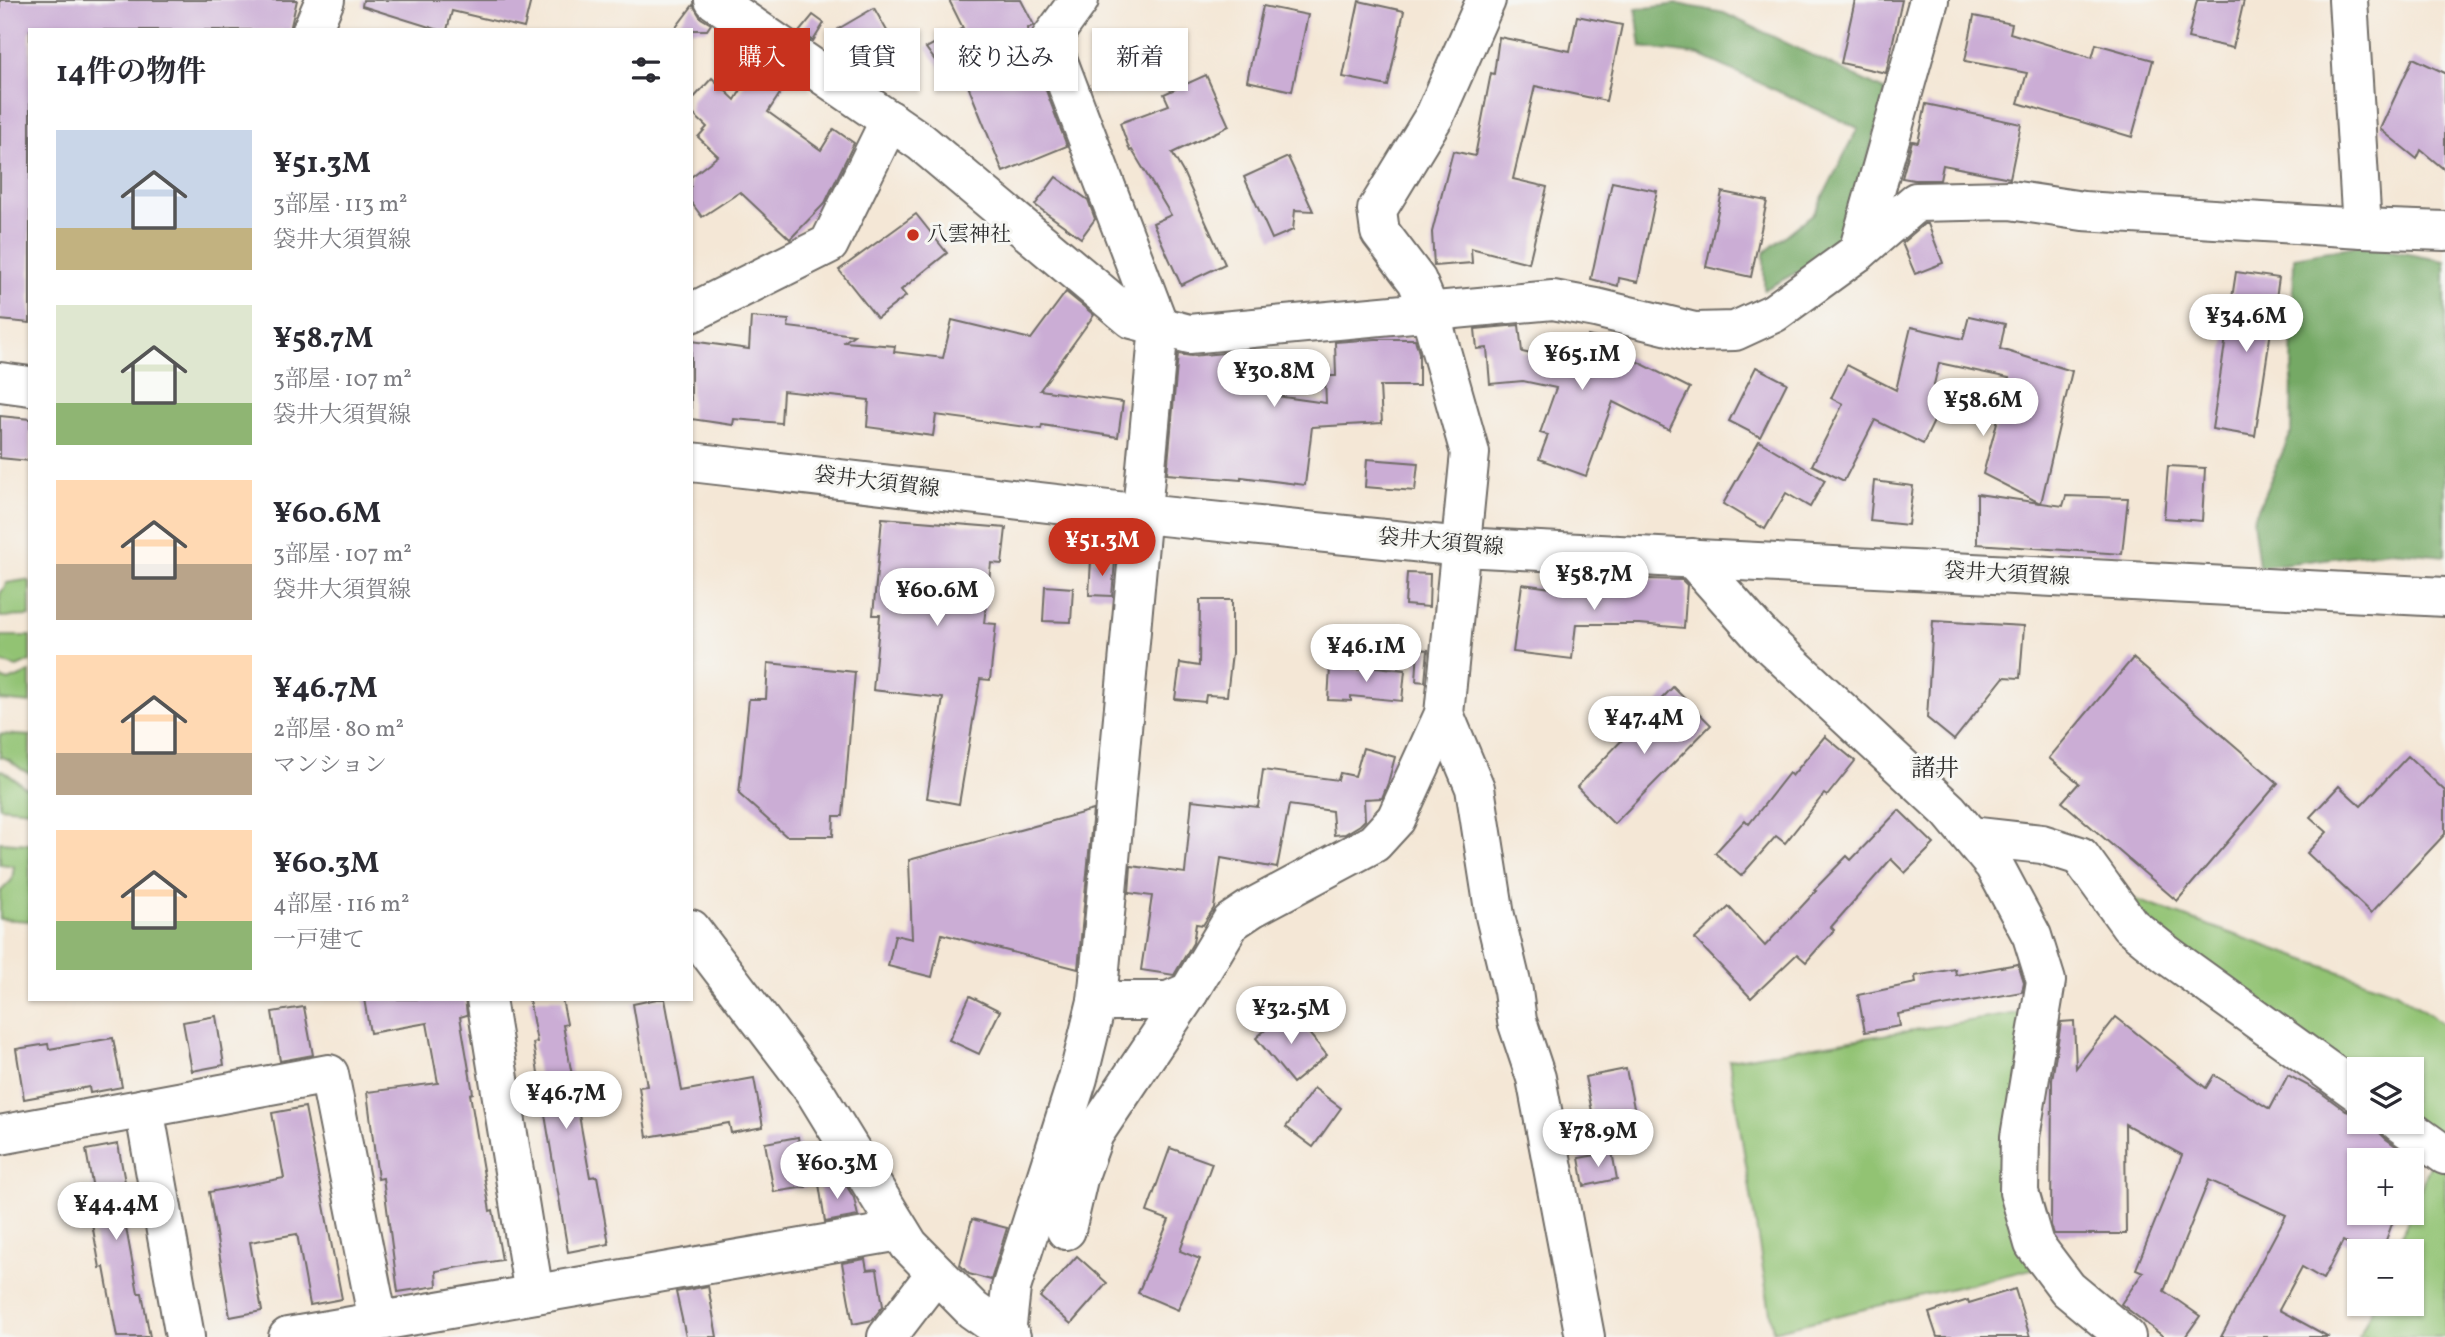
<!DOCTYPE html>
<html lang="ja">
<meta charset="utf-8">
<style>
:root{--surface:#fff;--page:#f2f2f3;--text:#2b2b33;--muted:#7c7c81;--accent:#c8321e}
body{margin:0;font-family:Vollkorn,"Noto Serif JP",serif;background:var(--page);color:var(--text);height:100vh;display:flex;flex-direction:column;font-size:26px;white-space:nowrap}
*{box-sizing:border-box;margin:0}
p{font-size:23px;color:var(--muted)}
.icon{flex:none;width:38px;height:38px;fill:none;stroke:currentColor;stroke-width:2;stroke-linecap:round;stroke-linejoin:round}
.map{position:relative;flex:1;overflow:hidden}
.panel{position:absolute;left:28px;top:28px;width:665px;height:973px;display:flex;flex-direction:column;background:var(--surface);border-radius:0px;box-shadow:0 2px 5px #0004}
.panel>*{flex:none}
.banner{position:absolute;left:714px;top:28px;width:665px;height:63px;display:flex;gap:14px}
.buttons{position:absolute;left:2347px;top:1057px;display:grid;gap:14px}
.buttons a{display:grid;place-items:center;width:77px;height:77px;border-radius:0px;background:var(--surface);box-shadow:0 2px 5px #0004;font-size:35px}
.price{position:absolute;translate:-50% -60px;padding:0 16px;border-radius:24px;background:#fff;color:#222;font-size:23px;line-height:46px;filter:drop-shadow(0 2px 4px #0008)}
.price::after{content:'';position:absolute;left:50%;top:42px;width:21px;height:16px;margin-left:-10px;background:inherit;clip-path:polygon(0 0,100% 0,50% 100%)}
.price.selected{background:var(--accent);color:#fff}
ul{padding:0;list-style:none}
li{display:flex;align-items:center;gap:21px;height:175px;padding:0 28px}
li span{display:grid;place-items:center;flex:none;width:196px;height:140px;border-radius:0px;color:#555}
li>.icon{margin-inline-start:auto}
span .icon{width:84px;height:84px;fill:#fffc;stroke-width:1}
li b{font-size:30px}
h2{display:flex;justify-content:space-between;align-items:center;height:84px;padding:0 28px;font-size:30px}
.chip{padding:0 24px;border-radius:0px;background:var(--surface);box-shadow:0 2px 5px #0004;font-size:24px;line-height:63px}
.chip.selected{background:var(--accent);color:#fff}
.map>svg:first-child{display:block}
.green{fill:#92c373;stroke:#5e774f;stroke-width:2}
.forest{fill:#75a965;stroke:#506a48;stroke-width:2}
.building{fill:#cbadd5}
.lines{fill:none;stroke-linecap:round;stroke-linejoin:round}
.minor-casing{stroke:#716d67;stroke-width:42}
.major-casing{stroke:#716d67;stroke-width:42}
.minor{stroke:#fff;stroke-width:38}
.major{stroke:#fff;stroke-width:38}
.poi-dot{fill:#c8321e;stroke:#f6f6f2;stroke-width:2.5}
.labels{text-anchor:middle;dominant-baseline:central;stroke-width:6;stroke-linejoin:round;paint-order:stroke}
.poi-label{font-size:21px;fill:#2b2b2b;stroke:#f6f6f2;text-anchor:start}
.street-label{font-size:21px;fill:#2b2b2b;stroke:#f6f6f2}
.quarter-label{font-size:24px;fill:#2b2b2b;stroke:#f6f6f2}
</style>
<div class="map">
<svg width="2445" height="1337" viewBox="0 0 2445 1337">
<rect width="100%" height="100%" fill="#f6f6f2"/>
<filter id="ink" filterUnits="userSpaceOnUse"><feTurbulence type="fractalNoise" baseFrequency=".0143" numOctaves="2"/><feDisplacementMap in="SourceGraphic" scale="14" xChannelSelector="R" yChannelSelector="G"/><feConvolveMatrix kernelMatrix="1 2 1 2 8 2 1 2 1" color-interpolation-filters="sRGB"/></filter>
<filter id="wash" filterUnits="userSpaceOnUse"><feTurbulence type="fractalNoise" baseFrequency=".00686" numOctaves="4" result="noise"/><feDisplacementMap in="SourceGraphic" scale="28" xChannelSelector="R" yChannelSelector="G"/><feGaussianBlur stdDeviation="1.57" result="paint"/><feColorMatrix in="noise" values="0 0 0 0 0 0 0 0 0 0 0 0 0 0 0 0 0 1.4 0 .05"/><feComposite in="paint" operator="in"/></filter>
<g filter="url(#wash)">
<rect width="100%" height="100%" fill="#f4e7d6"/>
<!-- green -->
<g class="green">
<path d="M 25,580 L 30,582 L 30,616 L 0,617 L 0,594 L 7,583 Z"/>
<path d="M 0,636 L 30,636 L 30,661 L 17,667 L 0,662 Z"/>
<path d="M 30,672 L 30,703 L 0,700 L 0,678 L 9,681 Z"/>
<path d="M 0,734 L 30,736 L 30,773 C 18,771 12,757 0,757 Z"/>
<path d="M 0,770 L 4,771 L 25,787 L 30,788 L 30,810 L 0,807 Z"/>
<path d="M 0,842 L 30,844 L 30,921 L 0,919 L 0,892 L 12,880 L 14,866 L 0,864 Z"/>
<path d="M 2106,889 L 2396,992 L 2445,1025 L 2445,1140 L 2412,1118 L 2412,1069 L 2359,1069 L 2359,1083 Z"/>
<path d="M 2018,1013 L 2028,1023 L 2036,1268 L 1773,1331 L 1729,1060 Z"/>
<path d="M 2433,1158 L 2445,1167 L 2445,1337 L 2359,1337 L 2374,1304 L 2412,1304 L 2412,1251 L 2395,1251 Z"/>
</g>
<!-- forest -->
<g class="forest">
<path d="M 1678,4 L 1724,13 L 1886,91 L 1850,225 L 1825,257 L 1764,290 L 1764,253 L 1815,212 L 1858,128 L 1699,55 L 1641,47 L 1636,9 Z"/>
<path d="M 2362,245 L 2445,261 L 2445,556 L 2391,551 L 2259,567 L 2253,520 L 2291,433 L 2294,257 Z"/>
</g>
<g id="blocks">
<!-- building -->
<g class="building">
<path d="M 0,0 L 297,0 L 290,30 L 30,30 L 30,323 L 0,320 Z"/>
<path d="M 363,0 L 531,0 L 524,28 L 452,11 L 447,30 L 439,30 L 362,6 Z"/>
<path d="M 949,0 L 1021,0 L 1034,25 L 1028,28 L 1030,48 L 1067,146 L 1003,172 L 958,61 L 942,70 L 926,48 L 963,28 Z"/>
<path d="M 1855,0 L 1902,0 L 1886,73 L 1841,63 Z"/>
<path d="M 2197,0 L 2244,0 L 2233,48 L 2188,38 Z"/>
<path d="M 1359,1 L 1404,11 L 1388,86 L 1343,77 Z"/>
<path d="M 693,5 L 701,18 L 711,24 L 707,30 L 674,30 Z"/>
<path d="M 1263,6 L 1308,15 L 1292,91 L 1247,81 Z"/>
<path d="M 874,8 L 907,66 L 875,84 L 868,79 L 838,29 Z"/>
<path d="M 813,15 L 824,23 L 813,41 L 799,32 Z"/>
<path d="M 1577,16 L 1622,25 L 1606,101 L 1535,86 L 1513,179 L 1547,187 L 1529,263 L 1471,248 L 1472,263 L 1434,266 L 1432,232 L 1453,151 L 1475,156 L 1491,73 L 1494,74 L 1499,37 L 1570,51 Z"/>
<path d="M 1974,16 L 2012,24 L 2010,33 L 2092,58 L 2096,44 L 2153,60 L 2132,137 L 2018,103 L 2027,73 L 1965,61 Z"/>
<path d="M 760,58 L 790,78 L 768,112 L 821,150 L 834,129 L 854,143 L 825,203 L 790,239 L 740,192 L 702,217 L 691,202 L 691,177 L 718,156 L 698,137 L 707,127 L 691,112 L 691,101 L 712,78 L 735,100 Z"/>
<path d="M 2413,58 L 2445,73 L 2445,170 L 2421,150 L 2417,159 L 2380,129 Z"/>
<path d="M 1206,75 L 1229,126 L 1172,153 L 1183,172 L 1225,264 L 1181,285 L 1153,223 L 1171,215 L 1132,150 L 1130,151 L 1120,123 L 1169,105 L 1164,94 Z"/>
<path d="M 1926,104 L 2021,124 L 2010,178 L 1943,165 L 1940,180 L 1914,180 L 1902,178 L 1912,141 L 1918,142 Z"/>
<path d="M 1288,157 L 1313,211 L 1295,210 L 1293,230 L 1272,239 L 1244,177 Z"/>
<path d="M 1056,177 L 1088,200 L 1095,219 L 1081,238 L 1035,205 Z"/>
<path d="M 1612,182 L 1657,191 L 1638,282 L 1619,278 L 1618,286 L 1591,279 Z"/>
<path d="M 1722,192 L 1767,201 L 1751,277 L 1706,267 Z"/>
<path d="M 916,214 L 947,253 L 901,290 L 906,296 L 877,318 L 839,270 Z"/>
<path d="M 1924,224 L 1928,224 L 1943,263 L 1915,274 L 1902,243 Z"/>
<path d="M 2236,272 L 2279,278 L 2255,436 L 2212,429 Z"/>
<path d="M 1066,292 L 1094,315 L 1040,390 L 1123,402 L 1118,437 L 1042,425 L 1041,429 L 936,415 L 933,436 L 867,427 L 869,400 L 783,391 L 781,423 L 734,419 L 733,425 L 691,419 L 691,341 L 749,349 L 751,317 L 789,320 L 788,327 L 854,335 L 844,342 L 895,346 L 894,352 L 943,358 L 952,320 L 1031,339 Z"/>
<path d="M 1969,316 L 2005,324 L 2000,349 L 2072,371 L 2041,503 L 2063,506 L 2066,496 L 2128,498 L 2122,554 L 1977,544 L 1977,494 L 2040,503 L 1983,474 L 2009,378 L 1939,363 L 1929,406 L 1939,411 L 1923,444 L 1875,420 L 1844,481 L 1812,465 L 1843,404 L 1831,398 L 1847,365 L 1896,390 L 1911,327 L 1963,339 Z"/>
<path d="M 1519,325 L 1522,352 L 1581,365 L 1588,336 L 1622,344 L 1620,353 L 1690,388 L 1669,430 L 1613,402 L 1586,476 L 1539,459 L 1548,435 L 1540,433 L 1556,388 L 1523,381 L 1490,384 L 1487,348 L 1477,349 L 1475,329 Z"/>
<path d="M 1376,339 L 1415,339 L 1419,353 L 1419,386 L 1380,386 L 1382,423 L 1312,427 L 1305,485 L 1241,477 L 1241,480 L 1167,474 L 1178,354 L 1191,356 L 1247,351 L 1274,354 L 1273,371 L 1278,371 L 1276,396 L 1326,403 L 1325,376 L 1336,376 L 1335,342 Z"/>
<path d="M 1756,367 L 1787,383 L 1760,437 L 1729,421 Z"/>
<path d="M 0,416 L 30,419 L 30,461 L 0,458 Z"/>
<path d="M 1759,441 L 1825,480 L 1810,507 L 1786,493 L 1765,529 L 1723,504 Z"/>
<path d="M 1367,459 L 1418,463 L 1415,491 L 1365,487 Z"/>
<path d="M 2168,466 L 2205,468 L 2202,521 L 2164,518 Z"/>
<path d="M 1874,481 L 1913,486 L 1908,525 L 1870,521 Z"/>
<path d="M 882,518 L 1006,528 L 1002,564 L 991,563 L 984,623 L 996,624 L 990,680 L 980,679 L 959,804 L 927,798 L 943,698 L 873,690 L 880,615 L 873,615 Z"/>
<path d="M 1091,560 L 1115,561 L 1112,596 L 1089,595 Z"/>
<path d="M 1407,573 L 1430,574 L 1429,607 L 1405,605 Z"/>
<path d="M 1610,578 L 1682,580 L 1687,585 L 1684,628 L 1640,624 L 1576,624 L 1572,659 L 1513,652 L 1522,584 L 1610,596 Z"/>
<path d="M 1045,586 L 1073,588 L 1071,622 L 1043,621 Z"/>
<path d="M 1200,600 L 1232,600 L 1232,653 L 1227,696 L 1206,695 L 1205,702 L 1175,699 L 1180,663 L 1199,666 Z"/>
<path d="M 1933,621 L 2024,626 L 2020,678 L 2004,677 L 1954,740 L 1927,718 Z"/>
<path d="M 1418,649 L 1428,650 L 1425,682 L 1416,681 Z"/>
<path d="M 2133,658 L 2278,783 L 2177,901 L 2062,802 L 2079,783 L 2049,758 Z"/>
<path d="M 768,663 L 855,672 L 843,816 L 834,816 L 833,836 L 786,836 L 739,794 L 749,699 L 766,699 Z"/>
<path d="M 1366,666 L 1405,670 L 1402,701 L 1351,696 L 1351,701 L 1328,700 L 1330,668 L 1366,670 Z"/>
<path d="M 1673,687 L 1711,725 L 1614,824 L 1577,787 Z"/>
<path d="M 1825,736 L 1855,761 L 1827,796 L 1824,794 L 1785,843 L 1776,836 L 1741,876 L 1715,853 L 1745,820 L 1749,824 L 1789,773 L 1792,776 Z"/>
<path d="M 1363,748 L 1395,757 L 1388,783 L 1382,798 L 1364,799 L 1365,820 L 1360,825 L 1345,834 L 1334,835 L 1332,811 L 1289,805 L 1277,868 L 1221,858 L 1214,908 L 1203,925 L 1196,924 L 1193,943 L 1174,975 L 1141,970 L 1152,896 L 1129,893 L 1131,866 L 1185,873 L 1192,800 L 1258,807 L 1263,770 L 1338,780 L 1340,773 L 1355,776 Z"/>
<path d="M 2408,756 L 2445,791 L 2445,834 L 2371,913 L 2307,853 L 2327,832 L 2310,817 L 2339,786 L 2361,806 Z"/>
<path d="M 1093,810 L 1078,969 L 942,934 L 932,977 L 888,966 L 895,935 L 912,939 L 909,860 Z"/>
<path d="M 1899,810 L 1934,844 L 1905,873 L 1891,859 L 1831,927 L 1834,930 L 1806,962 L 1797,954 L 1751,998 L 1695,939 L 1729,907 L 1765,946 L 1816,891 L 1814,890 L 1847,856 L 1851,860 Z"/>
<path d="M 2018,964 L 2024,983 L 2022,992 L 1898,1014 L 1900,1026 L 1865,1032 L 1858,995 L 1916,983 L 1915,976 L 1955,969 L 1956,975 Z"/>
<path d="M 970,996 L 1000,1011 L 979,1054 L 949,1040 Z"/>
<path d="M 364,999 L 465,999 L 467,1015 L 460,1017 L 473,1093 L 470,1094 L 490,1211 L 493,1210 L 502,1260 L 436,1271 L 437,1286 L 398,1292 L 383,1178 L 378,1179 L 367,1092 L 438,1083 L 427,1023 L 370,1033 Z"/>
<path d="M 529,999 L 562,999 L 567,1024 L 563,1025 L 590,1177 L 597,1176 L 609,1244 L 568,1252 L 533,1043 L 537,1042 Z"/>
<path d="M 657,999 L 665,999 L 682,1091 L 754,1078 L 763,1127 L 731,1133 L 729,1123 L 647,1137 L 639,1087 L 647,1086 L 633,1004 Z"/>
<path d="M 304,1007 L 313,1055 L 280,1061 L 272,1012 Z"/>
<path d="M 1289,1009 L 1327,1055 L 1293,1083 L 1256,1038 Z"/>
<path d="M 216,1016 L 224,1065 L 192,1071 L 183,1022 Z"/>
<path d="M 2116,1017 L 2206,1088 L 2214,1075 L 2270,1109 L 2288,1075 L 2320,1092 L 2346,1111 L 2359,1115 L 2359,1122 L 2377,1122 L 2379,1132 L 2386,1139 L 2415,1160 L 2359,1160 L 2359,1213 L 2396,1213 L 2382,1251 L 2365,1251 L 2343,1241 L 2323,1279 L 2302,1267 L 2279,1310 L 2329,1337 L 2221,1337 L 2286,1215 L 2209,1180 L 2164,1291 L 2200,1316 L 2185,1337 L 2164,1337 L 2121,1304 L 2143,1272 L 2136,1269 L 2182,1155 L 2125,1124 L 2126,1234 L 2054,1234 L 2051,1225 L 2052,1080 L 2061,1022 L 2074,1021 L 2076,1068 Z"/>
<path d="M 113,1038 L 122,1087 L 90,1093 L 89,1087 L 24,1099 L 16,1049 L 48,1044 L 49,1049 Z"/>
<path d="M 1626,1069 L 1638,1127 L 1597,1136 L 1585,1077 Z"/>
<path d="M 1314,1088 L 1341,1108 L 1313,1147 L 1286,1127 Z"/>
<path d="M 305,1107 L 342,1299 L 310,1305 L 297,1234 L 250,1242 L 262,1311 L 230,1317 L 209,1192 L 284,1178 L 272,1113 Z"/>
<path d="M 798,1137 L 806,1187 L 774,1192 L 765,1143 Z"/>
<path d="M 118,1144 L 127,1193 L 120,1195 L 138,1293 L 142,1293 L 150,1337 L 117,1337 L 104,1267 L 100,1268 L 91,1218 L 98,1217 L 86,1150 Z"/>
<path d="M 1170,1148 L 1212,1163 L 1180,1251 L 1200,1259 L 1178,1310 L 1138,1293 L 1169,1220 L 1147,1212 Z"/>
<path d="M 1612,1152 L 1617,1179 L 1584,1186 L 1579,1158 Z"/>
<path d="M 843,1180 L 854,1198 L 858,1216 L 825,1222 L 819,1184 Z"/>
<path d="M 972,1219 L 1007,1228 L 991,1280 L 969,1274 L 960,1265 Z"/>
<path d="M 1077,1256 L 1107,1283 L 1071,1324 L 1040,1297 Z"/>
<path d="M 865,1259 L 867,1270 L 877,1269 L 883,1306 L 872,1320 L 853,1324 L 842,1263 Z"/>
<path d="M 708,1286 L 717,1337 L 686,1337 L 676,1292 Z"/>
<path d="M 2015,1289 L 2030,1337 L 1937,1337 L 1929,1313 L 1968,1300 L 1969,1303 Z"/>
</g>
</g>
</g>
<g filter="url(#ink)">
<use href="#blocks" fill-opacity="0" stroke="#716d67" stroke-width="2"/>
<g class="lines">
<!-- minor casing -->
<g class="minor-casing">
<g id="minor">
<path d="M 714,0 L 921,142 L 1132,319 L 1189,334 L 1553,300 L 1596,308 L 1694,332 L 1735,331 L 1774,313 L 1858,252 L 1916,202 L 2010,200 L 2083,211 L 2362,228 L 2445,231"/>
<path d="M 2348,0 L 2362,228"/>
<path d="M 312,30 L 325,0"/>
<path d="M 1858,252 L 1929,0"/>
<path d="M 691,313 L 829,244 L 890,120"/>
<path d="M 1692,558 L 1763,638 L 1949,811 L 1994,865 L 2032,936 L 2046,981 L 2020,1137 L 2019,1192 L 2034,1244 L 2068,1289 L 2126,1337"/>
<path d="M 1444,714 L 1475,788 L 1495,916 L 1513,991 L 1517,1021 L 1536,1078 L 1585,1337"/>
<path d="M 1970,836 L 2042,844 L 2080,856 L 2130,925 L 2166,954 L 2359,1093"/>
<path d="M 691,929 L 815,1092 L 909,1245 L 973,1310 L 1011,1337"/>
<path d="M 486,999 L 534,1294"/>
<path d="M 1097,1001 L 1168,1001 L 1189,992 L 1231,922 L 1252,908 L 1374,843 L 1396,819 L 1444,714 L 1470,453 L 1430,312 L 1417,281 L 1380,232 L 1377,210 L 1435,115 L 1486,0"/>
<path d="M 144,1108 L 185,1337"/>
<path d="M 2399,1122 L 2445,1155"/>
<path d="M 0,1135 L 329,1074 L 378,1321"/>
<path d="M 1066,1230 L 1078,1179 L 1094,1134 L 1189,992"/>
<path d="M 1006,1334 L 1011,1288 L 1078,1078 L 1097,1001 L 1159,326 L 1050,40 L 1079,0"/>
<path d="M 288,1337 L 900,1231"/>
<path d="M 887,1337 L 936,1273"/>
</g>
</g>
<!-- major casing -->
<g class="major-casing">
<g id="major">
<path d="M 0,382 L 30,386"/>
<path d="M 691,462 L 1143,514 L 1462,547 L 2445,597"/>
</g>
</g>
<!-- minor -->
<use href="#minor" class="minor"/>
<!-- major -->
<use href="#major" class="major"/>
</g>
</g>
<!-- markers -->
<circle class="poi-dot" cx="913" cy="235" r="7"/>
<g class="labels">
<!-- poi labels -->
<g class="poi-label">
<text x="927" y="235">八雲神社</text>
</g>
<!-- street labels -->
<g class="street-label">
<text transform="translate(877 483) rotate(7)">袋井大須賀線</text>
<text transform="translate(1441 543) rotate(5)">袋井大須賀線</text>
<text transform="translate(2007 575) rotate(3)">袋井大須賀線</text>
</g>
<!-- quarter labels -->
<g class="quarter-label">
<text x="1935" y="770">諸井</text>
</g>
</g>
</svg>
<div class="buttons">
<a><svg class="icon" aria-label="layers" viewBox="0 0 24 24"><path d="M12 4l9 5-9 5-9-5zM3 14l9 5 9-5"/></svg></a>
<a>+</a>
<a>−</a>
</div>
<b class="price" style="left:2246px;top:354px">¥34.6M</b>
<b class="price" style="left:1582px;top:392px">¥65.1M</b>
<b class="price" style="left:1274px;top:409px">¥30.8M</b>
<b class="price" style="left:1983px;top:438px">¥58.6M</b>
<b class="price selected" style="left:1102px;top:578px">¥51.3M</b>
<b class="price" style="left:1594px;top:612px">¥58.7M</b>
<b class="price" style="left:937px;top:628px">¥60.6M</b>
<b class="price" style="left:1366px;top:684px">¥46.1M</b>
<b class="price" style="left:1644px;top:756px">¥47.4M</b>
<b class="price" style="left:1291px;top:1046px">¥32.5M</b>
<b class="price" style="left:566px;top:1131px">¥46.7M</b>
<b class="price" style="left:1598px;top:1169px">¥78.9M</b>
<b class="price" style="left:837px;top:1201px">¥60.3M</b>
<b class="price" style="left:116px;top:1242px">¥44.4M</b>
<div class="banner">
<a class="chip selected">購入</a>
<a class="chip">賃貸</a>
<a class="chip">絞り込み</a>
<a class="chip">新着</a>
</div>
<section class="panel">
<h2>14件の物件<svg class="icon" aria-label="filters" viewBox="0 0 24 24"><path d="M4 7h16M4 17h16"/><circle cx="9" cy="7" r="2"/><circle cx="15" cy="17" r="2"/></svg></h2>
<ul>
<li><span style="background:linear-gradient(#c9d6e8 70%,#c2b280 0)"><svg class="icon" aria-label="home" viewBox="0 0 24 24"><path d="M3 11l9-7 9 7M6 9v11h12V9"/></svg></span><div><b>¥51.3M</b><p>3部屋 · 113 m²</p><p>袋井大須賀線</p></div></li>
<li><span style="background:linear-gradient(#dfe7d0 70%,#8fb573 0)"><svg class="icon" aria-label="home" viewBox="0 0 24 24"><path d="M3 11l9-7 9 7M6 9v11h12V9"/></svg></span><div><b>¥58.7M</b><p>3部屋 · 107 m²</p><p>袋井大須賀線</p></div></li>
<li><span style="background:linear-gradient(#ffd9b3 60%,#b9a48a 0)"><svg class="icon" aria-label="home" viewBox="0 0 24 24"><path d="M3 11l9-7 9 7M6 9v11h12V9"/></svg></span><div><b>¥60.6M</b><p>3部屋 · 107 m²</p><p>袋井大須賀線</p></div></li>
<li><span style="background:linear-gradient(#ffd9b3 70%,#b9a48a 0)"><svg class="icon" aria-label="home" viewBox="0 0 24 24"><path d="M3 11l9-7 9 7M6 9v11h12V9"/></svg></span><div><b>¥46.7M</b><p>2部屋 · 80 m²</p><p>マンション</p></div></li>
<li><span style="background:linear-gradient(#ffd9b3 65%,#8fb573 0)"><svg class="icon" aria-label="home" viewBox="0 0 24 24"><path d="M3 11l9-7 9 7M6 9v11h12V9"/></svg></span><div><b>¥60.3M</b><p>4部屋 · 116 m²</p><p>一戸建て</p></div></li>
</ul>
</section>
</div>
